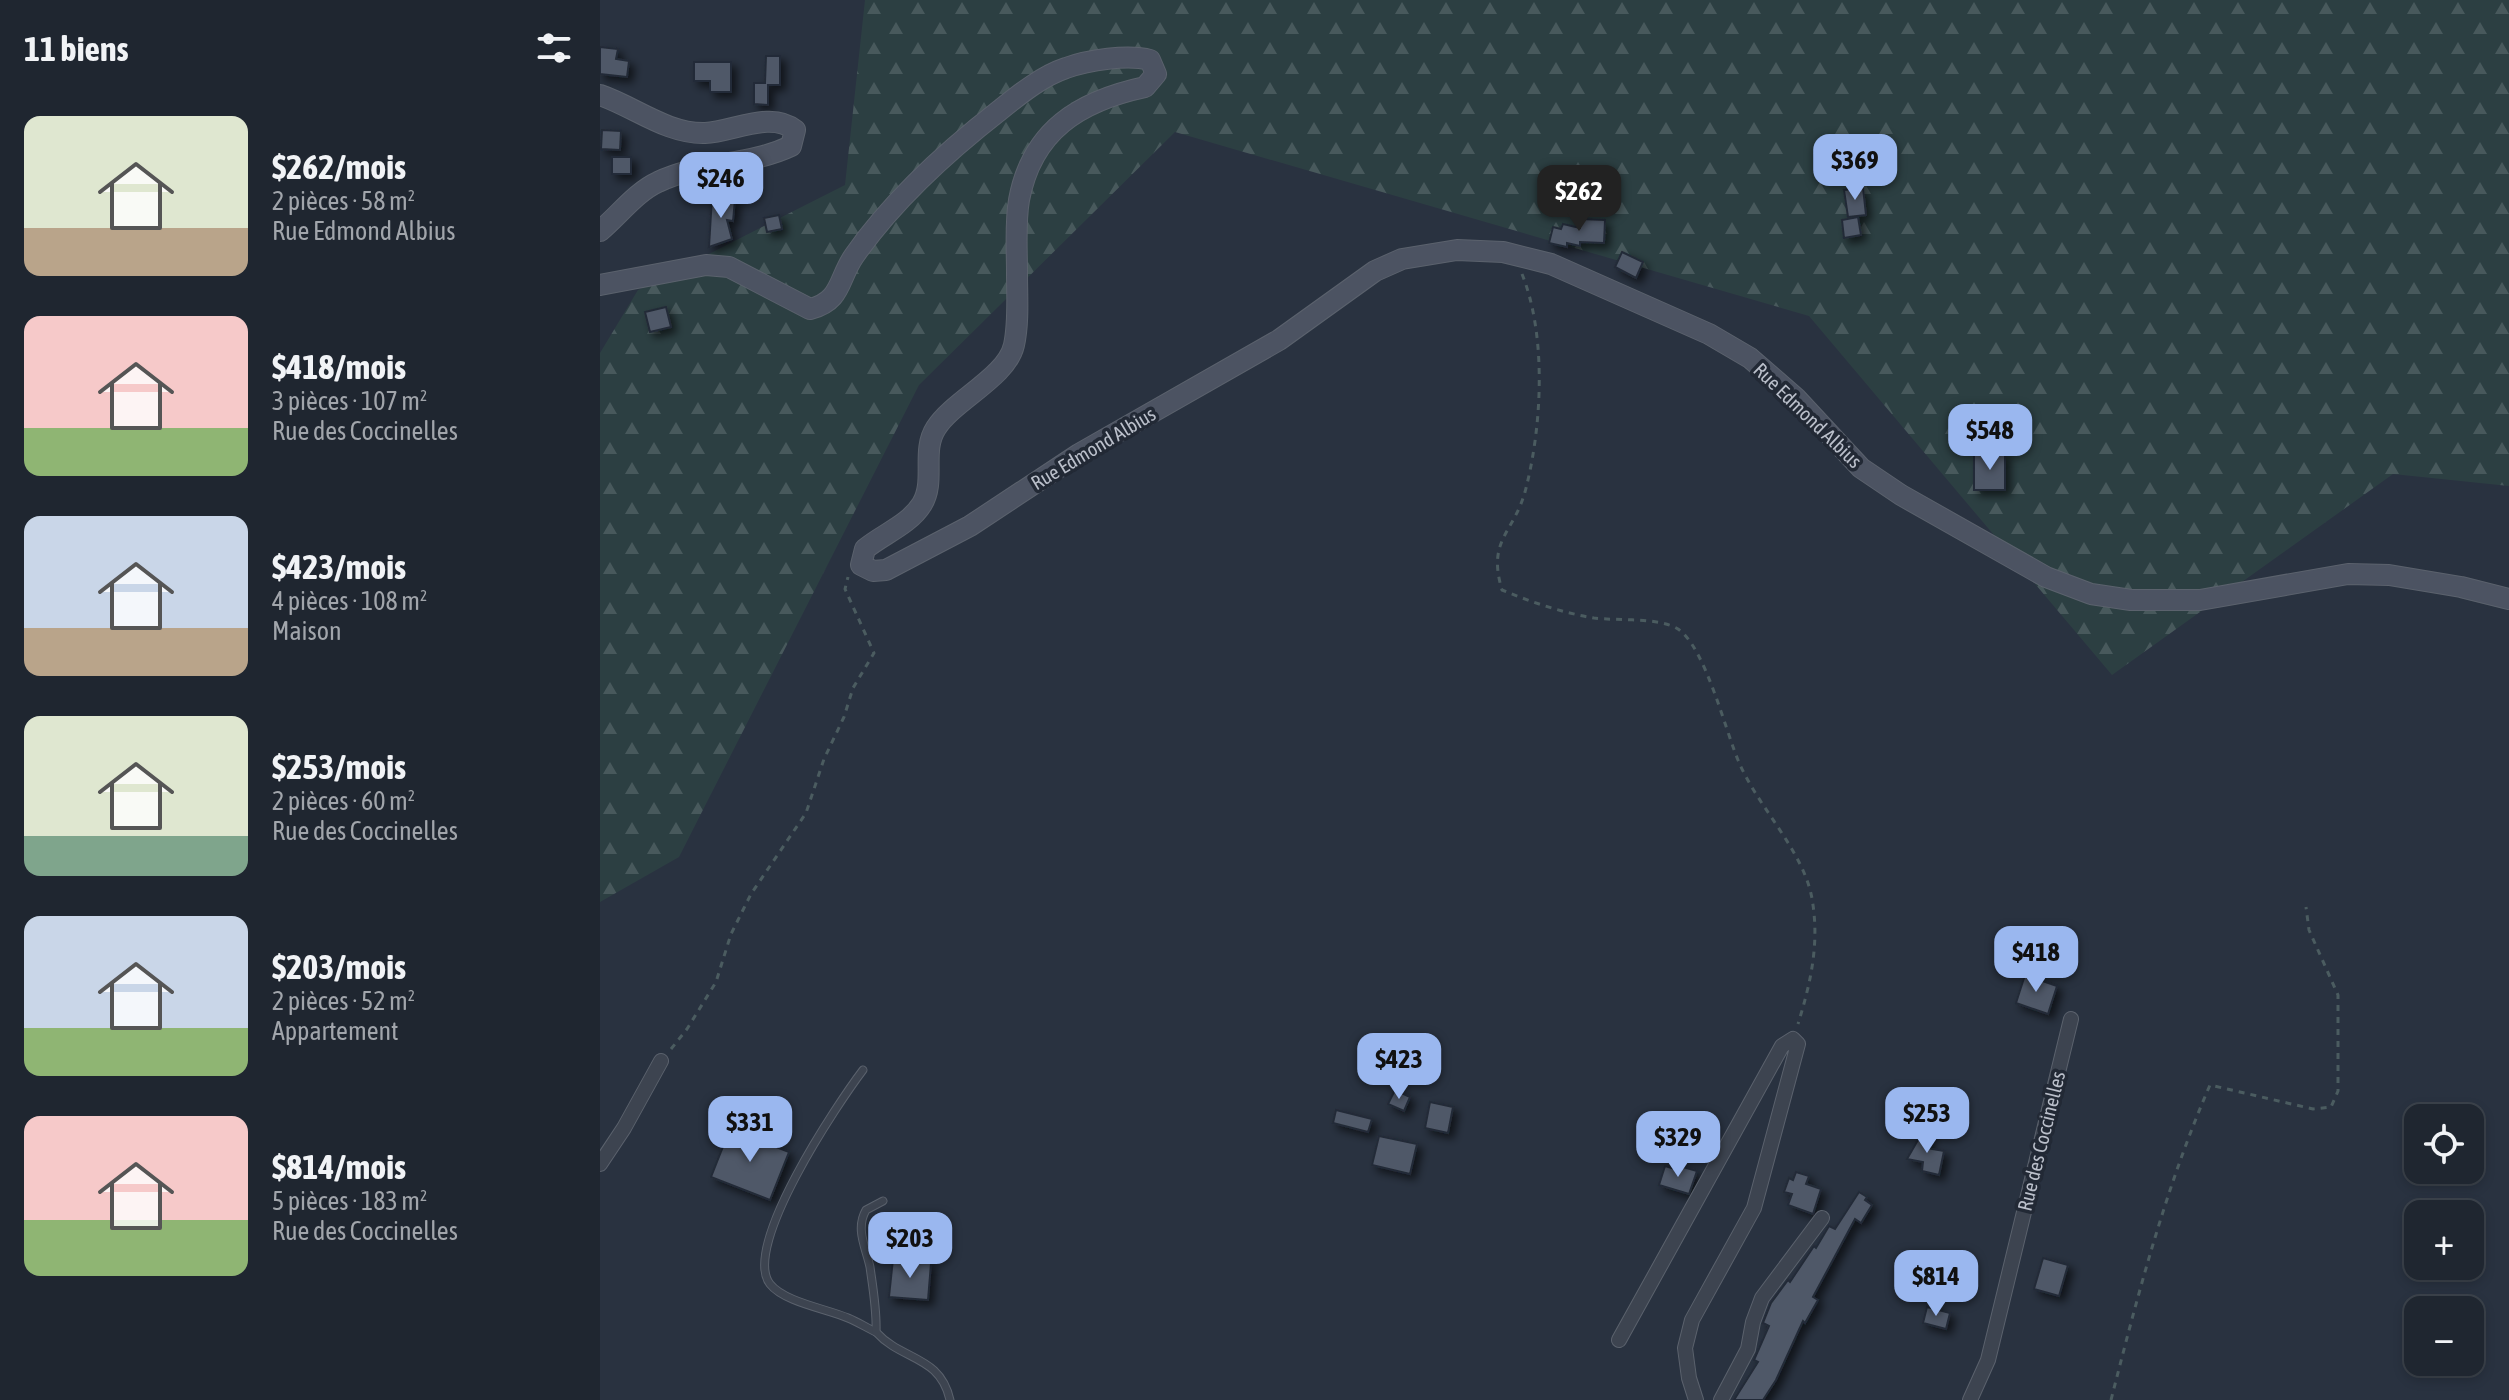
<!DOCTYPE html>
<html lang="fr">
<meta charset="utf-8">
<style>
:root{--surface:#1f2630;--page:#2c323c;--text:#f1f3f6;--muted:#a1a5ab;--line:#3c434c;--accent:#9ab7ef}
body{margin:0;font-family:"Asap Condensed",sans-serif;background:var(--page);color:var(--text);height:100vh;display:flex;flex-direction:column;font-size:30px;white-space:nowrap}
*{box-sizing:border-box;margin:0}
p{font-size:26px;color:var(--muted)}
.icon{flex:none;width:44px;height:44px;fill:none;stroke:currentColor;stroke-width:2;stroke-linecap:round;stroke-linejoin:round}
.map{position:relative;flex:1;overflow:hidden}
.drawer{display:flex;flex-direction:column;background:var(--surface);width:600px}
.drawer>*{flex:none}
.controls{position:absolute;left:1804px;top:1104px;display:grid;gap:16px}
.controls a{display:grid;place-items:center;width:80px;height:80px;border-radius:16px;background:var(--surface);box-shadow:0 4px 12px #0003,0 0 0 2px var(--line);font-size:40px}
.price{position:absolute;translate:-50% -68px;padding:0 18px;border-radius:16px;background:var(--accent);color:#111;font-size:26px;line-height:52px;filter:drop-shadow(0 2px 4px #0008)}
.price::after{content:'';position:absolute;left:50%;top:48px;width:24px;height:18px;margin-left:-12px;background:inherit;clip-path:polygon(0 0,100% 0,50% 100%)}
.price.active{background:#222;color:#fff}
ul{padding:0;list-style:none}
li{display:flex;align-items:center;gap:24px;height:200px;padding:0 24px}
li span{display:grid;place-items:center;flex:none;width:224px;height:160px;border-radius:16px;color:#555}
li>.icon{margin-inline-start:auto}
span .icon{width:96px;height:96px;fill:#fffc;stroke-width:1}
li b{font-size:34px}
h2{display:flex;justify-content:space-between;align-items:center;height:96px;padding:0 24px;font-size:34px}
main{display:flex;flex:1;min-height:0}
.map>svg:first-child{display:block}
.forest{fill:url(#forest-firs)}
.building{fill:#505968;stroke:#242b37;stroke-width:2;filter:url(#shadow)}
.lines{fill:none;stroke-linecap:round;stroke-linejoin:round}
.service-casing{stroke:#5b626d;stroke-width:9}
.minor-casing{stroke:#5b626d;stroke-width:16}
.secondary-casing{stroke:#5b626d;stroke-width:22}
.path{stroke:#4b5c60;stroke-width:3;stroke-dasharray:6 6;stroke-linecap:butt}
.service{stroke:#3d4450;stroke-width:7}
.minor{stroke:#3d4450;stroke-width:14}
.secondary{stroke:#4c5362;stroke-width:20}
.labels{text-anchor:middle;dominant-baseline:central;stroke-width:7;stroke-linejoin:round;paint-order:stroke}
.street-label{font-size:20px;fill:#babfca;stroke:#222935}
</style>
<main>
<section class="drawer">
<h2>11 biens<svg class="icon" aria-label="filters" viewBox="0 0 24 24"><path d="M4 7h16M4 17h16"/><circle cx="9" cy="7" r="2"/><circle cx="15" cy="17" r="2"/></svg></h2>
<ul>
<li><span style="background:linear-gradient(#dfe7d0 70%,#b9a48a 0)"><svg class="icon" aria-label="home" viewBox="0 0 24 24"><path d="M3 11l9-7 9 7M6 9v11h12V9"/></svg></span><div><b>$262/mois</b><p>2 pièces · 58 m²</p><p>Rue Edmond Albius</p></div></li>
<li><span style="background:linear-gradient(#f6c9c9 70%,#8fb573 0)"><svg class="icon" aria-label="home" viewBox="0 0 24 24"><path d="M3 11l9-7 9 7M6 9v11h12V9"/></svg></span><div><b>$418/mois</b><p>3 pièces · 107 m²</p><p>Rue des Coccinelles</p></div></li>
<li><span style="background:linear-gradient(#c9d6e8 70%,#b9a48a 0)"><svg class="icon" aria-label="home" viewBox="0 0 24 24"><path d="M3 11l9-7 9 7M6 9v11h12V9"/></svg></span><div><b>$423/mois</b><p>4 pièces · 108 m²</p><p>Maison</p></div></li>
<li><span style="background:linear-gradient(#dfe7d0 75%,#7fa58c 0)"><svg class="icon" aria-label="home" viewBox="0 0 24 24"><path d="M3 11l9-7 9 7M6 9v11h12V9"/></svg></span><div><b>$253/mois</b><p>2 pièces · 60 m²</p><p>Rue des Coccinelles</p></div></li>
<li><span style="background:linear-gradient(#c9d6e8 70%,#8fb573 0)"><svg class="icon" aria-label="home" viewBox="0 0 24 24"><path d="M3 11l9-7 9 7M6 9v11h12V9"/></svg></span><div><b>$203/mois</b><p>2 pièces · 52 m²</p><p>Appartement</p></div></li>
<li><span style="background:linear-gradient(#f6c9c9 65%,#8fb573 0)"><svg class="icon" aria-label="home" viewBox="0 0 24 24"><path d="M3 11l9-7 9 7M6 9v11h12V9"/></svg></span><div><b>$814/mois</b><p>5 pièces · 183 m²</p><p>Rue des Coccinelles</p></div></li>
</ul>
</section>
<div class="map">
<svg width="1909" height="1400" viewBox="0 0 1909 1400">
<defs>
<pattern id="forest-firs" width="22" height="20" patternUnits="userSpaceOnUse" patternTransform="scale(2)"><rect width="22" height="20" fill="#2c3f42"/><path d="M5 1l3.5 6h-7zM16 11l3.5 6h-7z" fill="#48595c"/></pattern>
<filter id="shadow"><feDropShadow dx="5" dy="5" stdDeviation="4" flood-color="#0009"/></filter>
</defs>
<rect width="100%" height="100%" fill="#293240"/>
<!-- forest -->
<path class="forest" d="M 265,0 L 1909,0 L 1909,486 L 1793,474 L 1512,675 L 1209,316 L 575,132 L 319,385 L 79,857 L 0,902 L 0,353 L 38,290 L 245,185 Z"/>
<!-- building -->
<g class="building">
<path d="M 0,47 L 18,49 L 16,59 L 29,61 L 27,77 L 0,74 Z"/>
<path d="M 166,56 L 180,56 L 180,85 L 168,85 L 168,105 L 154,104 L 154,83 L 165,83 Z"/>
<path d="M 94,62 L 131,62 L 131,92 L 110,92 L 110,81 L 94,81 Z"/>
<path d="M 2,130 L 21,131 L 20,150 L 1,149 Z"/>
<rect x="12" y="157" width="19" height="17"/>
<path d="M 1263,188 L 1266,215 L 1248,217 L 1244,190 Z"/>
<path d="M 112,197 L 135,199 L 133,221 L 127,220 L 132,239 L 109,247 Z"/>
<path d="M 179,215 L 182,229 L 167,232 L 164,218 Z"/>
<path d="M 1258,217 L 1261,235 L 1244,238 L 1242,220 Z"/>
<path d="M 980,219 L 1005,220 L 1004,243 L 980,242 L 980,246 L 967,243 L 967,247 L 949,243 L 953,227 L 961,229 L 963,224 L 980,228 Z"/>
<path d="M 1022,252 L 1043,262 L 1036,278 L 1015,267 Z"/>
<path d="M 66,307 L 71,327 L 50,332 L 45,312 Z"/>
<rect x="1374" y="453" width="31" height="37"/>
<path d="M 1425,975 L 1457,986 L 1448,1014 L 1416,1003 Z"/>
<path d="M 795,1090 L 810,1097 L 804,1111 L 788,1104 Z"/>
<path d="M 830,1102 L 853,1107 L 848,1133 L 825,1128 Z"/>
<path d="M 736,1110 L 772,1119 L 768,1132 L 733,1123 Z"/>
<path d="M 1329,1121 L 1326,1148 L 1344,1151 L 1339,1175 L 1322,1171 L 1323,1162 L 1307,1159 Z"/>
<path d="M 130,1129 L 189,1152 L 170,1200 L 111,1177 Z"/>
<path d="M 779,1136 L 817,1144 L 810,1174 L 772,1165 Z"/>
<path d="M 1076,1165 L 1097,1171 L 1089,1194 L 1059,1185 L 1065,1166 L 1075,1169 Z"/>
<path d="M 1196,1172 L 1209,1176 L 1206,1184 L 1221,1189 L 1213,1214 L 1188,1205 L 1192,1194 L 1184,1192 L 1189,1178 L 1193,1180 Z"/>
<path d="M 1259,1192 L 1267,1197 L 1265,1200 L 1272,1205 L 1261,1223 L 1255,1219 L 1213,1297 L 1218,1300 L 1205,1323 L 1203,1321 L 1176,1380 L 1163,1400 L 1134,1400 L 1158,1362 L 1154,1360 L 1169,1326 L 1163,1323 L 1171,1303 L 1188,1280 L 1190,1282 L 1214,1246 L 1216,1248 L 1229,1226 L 1235,1229 Z"/>
<path d="M 1443,1258 L 1468,1265 L 1459,1296 L 1434,1289 Z"/>
<path d="M 293,1259 L 331,1263 L 328,1300 L 289,1297 Z"/>
<path d="M 1327,1307 L 1350,1313 L 1346,1329 L 1323,1323 Z"/>
</g>
<g class="lines">
<!-- service casing -->
<g class="service-casing">
<g id="service">
<path d="M 263,1070 C 238,1103 141,1247 170,1284 C 184,1302 227,1309 248,1318 C 258,1322 267,1328 276,1332"/>
<path d="M 283,1201 L 266,1210 C 255,1229 266,1248 270,1267 C 273,1289 277,1311 276,1332 C 302,1361 340,1355 350,1400"/>
</g>
</g>
<!-- minor casing -->
<g class="minor-casing">
<g id="minor">
<path d="M 0,1164 L 24,1128 L 61,1061"/>
<path d="M 1019,1340 L 1182,1046 L 1193,1039 L 1198,1044 L 1154,1208 L 1092,1320 L 1085,1348 L 1089,1378 L 1096,1400"/>
<path d="M 1121,1400 L 1148,1349 L 1153,1322 L 1162,1298 L 1222,1218"/>
<path d="M 1370,1400 L 1388,1360 L 1471,1019"/>
</g>
</g>
<!-- secondary casing -->
<g class="secondary-casing">
<g id="secondary">
<path d="M 0,95 C 35,107 67,134 105,133 C 133,132 171,110 195,130 L 191,146 C 149,166 99,162 58,182 C 36,192 19,215 0,231"/>
<path d="M 0,285 L 106,265 L 129,267 L 210,309 C 242,301 238,279 254,256 C 293,200 346,152 400,110 C 420,94 442,76 466,68 C 488,60 528,54 550,60 L 556,74 L 545,87 C 480,101 432,130 419,200 C 415,223 417,249 417,273 C 417,296 419,322 414,345 C 407,377 354,400 336,428 C 321,451 336,481 322,504 C 309,525 283,534 265,549 L 261,565 L 273,571 L 286,570 L 370,526 L 479,454 L 679,340 L 775,271 L 802,259 L 857,250 L 903,252 L 951,264 L 1109,334 L 1150,358 L 1196,398 L 1261,468 L 1301,495 L 1446,577 L 1491,594 L 1531,600 L 1600,600 L 1748,574 L 1789,575 L 1861,587 L 1909,599"/>
</g>
</g>
<!-- path -->
<g class="path">
<path d="M 922,274 C 947,336 942,428 925,492 C 913,534 887,540 902,590 C 931,602 963,613 994,618 C 1018,621 1059,617 1078,629 C 1105,647 1125,729 1138,760 C 1158,809 1207,853 1213,905 C 1219,947 1210,985 1198,1024"/>
<path d="M 71,1049 L 87,1029 L 116,982 L 131,934 L 151,894 L 206,813 L 224,759 L 244,717 L 253,688 L 274,653 L 245,589 L 248,577"/>
<path d="M 1511,1400 C 1538,1294 1566,1186 1610,1085 L 1713,1109 L 1731,1107 L 1738,1091 L 1738,995 L 1709,930 L 1706,907"/>
</g>
<!-- service -->
<use href="#service" class="service"/>
<!-- minor -->
<use href="#minor" class="minor"/>
<!-- secondary -->
<use href="#secondary" class="secondary"/>
</g>
<g class="labels">
<!-- street labels -->
<g class="street-label">
<text transform="translate(1208 415) rotate(44)">Rue Edmond Albius</text>
<text transform="translate(493 448) rotate(-31)">Rue Edmond Albius</text>
<text transform="translate(1441 1141) rotate(-76)">Rue des Coccinelles</text>
</g>
</g>
</svg>
<div class="controls">
<a><svg class="icon" aria-label="locate" viewBox="0 0 24 24"><circle cx="12" cy="12" r="6"/><path d="M12 2v4M12 18v4M2 12h4M18 12h4"/></svg></a>
<a>+</a>
<a>−</a>
</div>
<b class="price" style="left:1255px;top:202px">$369</b>
<b class="price" style="left:121px;top:220px">$246</b>
<b class="price active" style="left:979px;top:233px">$262</b>
<b class="price" style="left:1390px;top:472px">$548</b>
<b class="price" style="left:1436px;top:994px">$418</b>
<b class="price" style="left:799px;top:1101px">$423</b>
<b class="price" style="left:1327px;top:1155px">$253</b>
<b class="price" style="left:150px;top:1164px">$331</b>
<b class="price" style="left:1078px;top:1179px">$329</b>
<b class="price" style="left:310px;top:1280px">$203</b>
<b class="price" style="left:1336px;top:1318px">$814</b>
</div>
</main>
